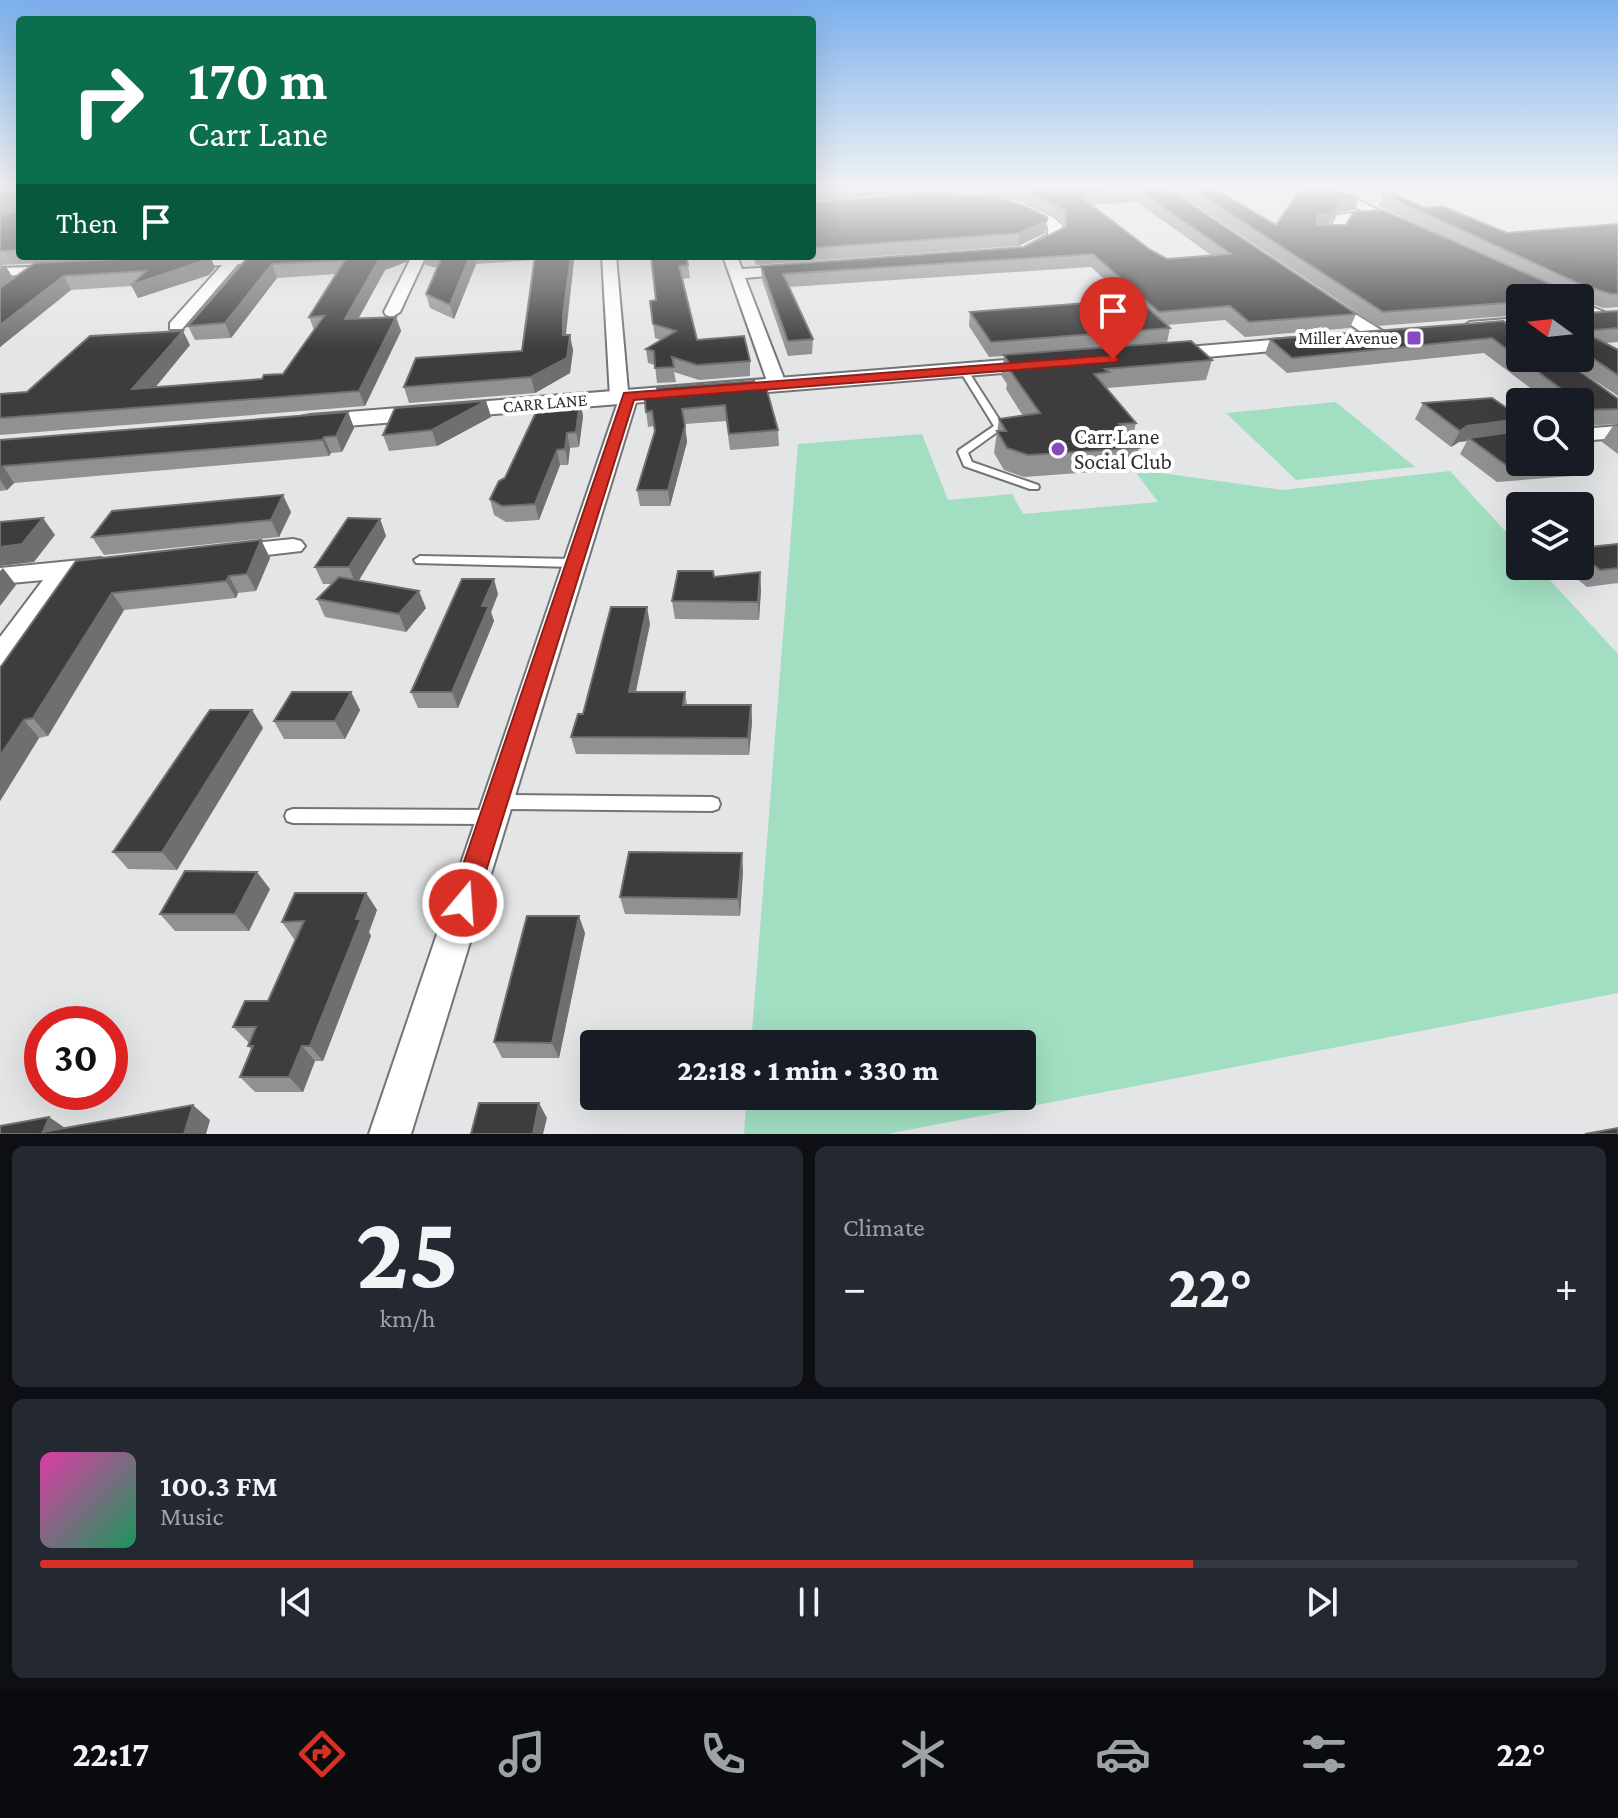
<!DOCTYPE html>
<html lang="en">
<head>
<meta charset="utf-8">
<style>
	:root { --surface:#171b24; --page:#242831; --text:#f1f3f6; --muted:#9ea1a6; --line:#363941; --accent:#d93025 }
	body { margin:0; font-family:"Crimson Pro",serif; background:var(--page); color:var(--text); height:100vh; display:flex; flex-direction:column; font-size:30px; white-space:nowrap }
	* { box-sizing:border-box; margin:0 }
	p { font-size:26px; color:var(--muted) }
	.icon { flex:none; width:44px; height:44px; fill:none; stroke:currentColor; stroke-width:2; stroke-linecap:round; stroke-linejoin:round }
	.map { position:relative; height:1134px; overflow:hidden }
	.side { display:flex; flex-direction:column; gap:12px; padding:12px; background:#0d0f14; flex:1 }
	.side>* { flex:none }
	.hud { position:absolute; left:16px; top:16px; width:800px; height:244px; border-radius:8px; box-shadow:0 8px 32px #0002; background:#0b6e4f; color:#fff; overflow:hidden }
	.needle { width:52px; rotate:285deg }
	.fabs { position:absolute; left:1506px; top:284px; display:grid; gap:16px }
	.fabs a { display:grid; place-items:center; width:88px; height:88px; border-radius:8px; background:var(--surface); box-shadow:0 8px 32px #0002; font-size:40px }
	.speed { position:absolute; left:24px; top:1006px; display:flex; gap:16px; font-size:40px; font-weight:700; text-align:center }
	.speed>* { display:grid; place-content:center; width:104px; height:104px; border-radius:50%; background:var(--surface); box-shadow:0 8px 32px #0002; line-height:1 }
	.speed .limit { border:12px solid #d22; background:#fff; color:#111 }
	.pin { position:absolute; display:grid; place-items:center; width:68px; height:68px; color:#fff; margin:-82px -34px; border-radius:50% 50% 50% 0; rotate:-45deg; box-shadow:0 0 8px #0007 }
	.pin .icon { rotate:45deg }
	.me { position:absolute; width:88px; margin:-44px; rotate:18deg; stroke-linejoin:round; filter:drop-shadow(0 0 6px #0008) }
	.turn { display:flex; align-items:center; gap:28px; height:168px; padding:0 40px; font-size:36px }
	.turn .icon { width:104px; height:104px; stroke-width:2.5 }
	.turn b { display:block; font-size:56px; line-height:68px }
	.then { display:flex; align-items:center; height:76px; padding:0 40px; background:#0003; gap:16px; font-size:30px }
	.big { font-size:60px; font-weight:800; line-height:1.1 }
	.side .tile { flex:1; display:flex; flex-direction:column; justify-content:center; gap:12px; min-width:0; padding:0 28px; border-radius:12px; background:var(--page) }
	.side .dial { align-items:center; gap:0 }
	.dial b { font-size:104px; line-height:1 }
	.song { display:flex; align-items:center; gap:24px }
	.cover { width:96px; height:96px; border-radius:12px; background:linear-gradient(135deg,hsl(320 70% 55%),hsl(150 70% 35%)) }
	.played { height:8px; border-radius:4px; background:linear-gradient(90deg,var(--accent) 75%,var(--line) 75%) }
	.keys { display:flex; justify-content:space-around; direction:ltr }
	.heat { display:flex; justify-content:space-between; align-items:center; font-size:44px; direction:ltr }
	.side .tiles { flex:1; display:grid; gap:12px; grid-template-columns:1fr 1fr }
	.tile:last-child { grid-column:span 2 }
	.trip { position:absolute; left:580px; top:1030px; width:456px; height:80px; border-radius:8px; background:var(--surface); box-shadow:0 8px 32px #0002; font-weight:800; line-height:80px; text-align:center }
	.menu { display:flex; height:128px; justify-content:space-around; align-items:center; background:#090b0e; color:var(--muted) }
	.menu .icon { width:56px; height:56px }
	.menu .active { color:var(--accent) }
	.menu b { font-size:36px; color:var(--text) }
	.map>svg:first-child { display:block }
	.green { fill:#a2dfc2 }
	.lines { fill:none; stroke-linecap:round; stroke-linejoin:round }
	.service-casing { stroke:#737475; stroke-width:4 }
	.minor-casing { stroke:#737475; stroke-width:4 }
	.tertiary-casing { stroke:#737475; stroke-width:4 }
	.service { fill:#fff; fill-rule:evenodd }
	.minor { fill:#fff; fill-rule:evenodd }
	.tertiary { fill:#fff; fill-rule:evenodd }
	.wall { fill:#919092; fill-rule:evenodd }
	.shaded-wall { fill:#706f6f }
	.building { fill:#3e3c3c; stroke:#706f6f; stroke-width:2; fill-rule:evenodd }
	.route { fill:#d93025; stroke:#8d1f18; stroke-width:2 }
	.poi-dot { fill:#8649bf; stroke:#fff; stroke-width:3 }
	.labels { text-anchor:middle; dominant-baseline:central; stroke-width:8; stroke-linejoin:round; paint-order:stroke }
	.far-poi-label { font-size:18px; fill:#313132; stroke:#fff; text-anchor:end }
	.far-street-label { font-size:18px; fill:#313132; stroke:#fff }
	.poi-label { font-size:22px; fill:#313132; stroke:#fff; text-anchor:start }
</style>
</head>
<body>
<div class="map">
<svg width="1618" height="1134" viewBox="0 0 1618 1134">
	<rect width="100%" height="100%" fill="#e4e5e7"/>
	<!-- green -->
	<g class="green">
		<path d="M1336,402L1415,467L1296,480L1226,413Z"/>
		<path d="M922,434L948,500L1012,494L1023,514L1158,502L1133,469L1282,490L1450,471L1520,547V566H1537L1618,654V993L887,1134H744L747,1096H1022V1044H751L798,444Z"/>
	</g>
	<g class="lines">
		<!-- service casing -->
		<g class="service-casing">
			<g id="service">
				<path d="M964,368L968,371L1004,427L968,453L972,462L1038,485L1039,487L1038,489H1030L964,466L958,452L959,450L994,426L960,371Z"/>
				<path d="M420,556L573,559L579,563L573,567L416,563L414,560Z"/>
				<path d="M499,795L712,797L718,799L720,804L718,809L712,811L499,809L493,807L491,802L493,797Z"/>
				<path d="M293,809L491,810L497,812L499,817L497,822L491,824L293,823L287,821L285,816L287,811Z"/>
			</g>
		</g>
		<!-- minor casing -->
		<g class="minor-casing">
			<g id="minor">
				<path d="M1319,189H1335L1407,224L1400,228L1378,219L1347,221L1341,234L1315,235V229L1331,227L1337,215L1365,212Z"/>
				<path d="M1006,198L1043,209L1062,225L1060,240L1036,253H1026V247L1048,235V226L1035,215L1002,205L1000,202Z"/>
				<path d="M231,256H314L307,260L238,264L182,329H170V323L222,265L181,267L174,263L176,260Z"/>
				<path d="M412,256H426L400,312L392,317L386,315L384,312Z"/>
				<path d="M602,256H616L628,391L638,396L411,1134H369L618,402L610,397Z"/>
				<path d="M723,256H737L742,269L791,266L798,270L791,274L745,278L786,384L783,388L777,389L768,384Z"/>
				<path d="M57,266L64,270L62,273L0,276V268Z"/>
				<path d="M1329,298L1386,333L1388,337L1386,341H1374L1324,306V300Z"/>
				<path d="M1580,302L1609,314L1611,317L1603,322L1580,313Z"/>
				<path d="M1618,426V438L1580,441V429Z"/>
				<path d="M293,539L301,541L305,546L301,551L233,559L225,557L221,552L225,547L233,545Z"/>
				<path d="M101,558L109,561L113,566L109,571L71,577L9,663L0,666V637L43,580L0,584V568Z"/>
			</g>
		</g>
		<!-- tertiary casing -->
		<g class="tertiary-casing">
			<g id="tertiary">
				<path d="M1520,318V330L1470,334L1460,328L1470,322Z"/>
				<path d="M1307,337L1318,343L1314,347L1163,361L1152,355L1163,349Z"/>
				<path d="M1044,357L1055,364L1052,369L310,429L301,427L298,422L301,417L310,415Z"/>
			</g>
		</g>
		<!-- service -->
		<use href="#service" class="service"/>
		<!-- minor -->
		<use href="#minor" class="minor"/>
		<!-- tertiary -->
		<use href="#tertiary" class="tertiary"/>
	</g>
	<!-- wall -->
	<g class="wall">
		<path d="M0,189H20V256H169L3,265L0,269Z"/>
		<path d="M812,189H1168L1356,314L1350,328L1245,337L1225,320L1167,325L1170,328L1167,343L1212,360L1206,380L1107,388L1136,423L1132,439L1139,448L1133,469L1024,477L1004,470L994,453L999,419L1023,416L1006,389L1007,384L1001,375L1004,356L989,357L969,326L970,312L1127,300L1091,267L789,287L813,339L812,354L788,356L762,280L761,266L1024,247L1063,228V222L1018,201L972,192H940L1045,233L1018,246L756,265L753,256H812V203L927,193H905L812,201ZM1137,202L1211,255L1167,259L1149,249L1091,205Z"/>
		<path d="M1171,189H1214L1276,225L1359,198L1354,210L1337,212L1329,224L1458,243L1379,206L1383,194L1425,208L1507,233L1618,224V307L1603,308L1586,302V313L1618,311V342L1604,343L1618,350V396L1561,358H1580V298H1520V315L1377,326Z"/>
		<path d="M189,256H210L215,268L209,275L138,298L132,286L71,290L0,347L5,265L13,278Z"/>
		<path d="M249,256H410L406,262L385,270L358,319L396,317L401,331L365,406L0,435V394L27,392L190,345L155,387L262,379L283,374L314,330L309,317L336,274L277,278L231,338L195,340L188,326Z"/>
		<path d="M423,256H574V260L566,335L573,350L570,373L535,393L409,403L404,387L522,351L534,260L476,264L454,319L430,308L426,294L437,268L425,265Z"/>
		<path d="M651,256L688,265L690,278L682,279L697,340L750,361V376L699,380L674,372L676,382L657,383L655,365L648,363L646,349L661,340L655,338L650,301L656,300Z"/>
		<path d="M1520,330L1618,399V424L1580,426V402H1549L1484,353L1287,373L1265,354L1270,339Z"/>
		<path d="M756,388L778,430L779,446L730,450L726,421L685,424L687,442L670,506H640L637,490L655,431L654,426L648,427L644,392Z"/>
		<path d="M486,401L491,417L437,446L389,451L383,435Z"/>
		<path d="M580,402L583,416L579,447L570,448L568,465H560L539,520L506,522L494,515L490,499L505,478Z"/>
		<path d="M1423,403L1520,417V424L1515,432L1520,462H1580V458L1583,460L1572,476L1497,482L1460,454L1467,441L1459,442L1451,447L1415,419Z"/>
		<path d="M348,412L354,428L342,452L331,453L329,456L14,483L7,490L0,491V440Z"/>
		<path d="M1613,426H1618V454L1602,442Z"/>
		<path d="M291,512L279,537L104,555L92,537Z"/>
		<path d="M380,519L386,536L359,580L426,608L406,632L325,617L317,599L332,584H323L315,567Z"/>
		<path d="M261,540L270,558L256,591L238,593L236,598L124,610L48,736L39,738L0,801V668L76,561Z"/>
		<path d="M1618,544V583L1587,587L1561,566H1580V548Z"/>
		<path d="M714,577L761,589L759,620L675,619L672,601Z"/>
		<path d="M498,594L491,612L494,621L458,708H418L411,692Z"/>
		<path d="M650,624L636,692H685L687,705H751L752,722L749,755L576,754L571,737L583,714Z"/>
		<path d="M351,692L360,710L345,739H284L274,721Z"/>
		<path d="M252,710L263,728L177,870L128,869L113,852Z"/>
		<path d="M743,871L740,916L625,914L620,897Z"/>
		<path d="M270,889L249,931H175L160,914Z"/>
		<path d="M366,893L377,910L369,932L371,936L323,1061H315L303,1092H255L240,1077L252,1050L248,1046L249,1043L233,1027L268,1001L296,939H294L282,922Z"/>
		<path d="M585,933L559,1058H502L494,1042Z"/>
	</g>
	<!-- shaded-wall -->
	<g class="shaded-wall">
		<path d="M812,189H905V193L812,201Z"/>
		<path d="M15,198L20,211L0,217V202Z"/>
		<path d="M1359,198L1354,210L1337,212L1329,224L1313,227L1317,215L1341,200Z"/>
		<path d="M1047,221L1045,233L1018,246L1020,233Z"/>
		<path d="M210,256L215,268L209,275L138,298L131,285Z"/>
		<path d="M380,256H410L406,262L385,270L350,334L345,319Z"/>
		<path d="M470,256H474L476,264L454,319L450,305Z"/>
		<path d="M571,256H574V260L566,330L565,350L563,335V315Z"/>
		<path d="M272,264L277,278L231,338L225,323Z"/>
		<path d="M5,265L13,278L0,290V269Z"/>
		<path d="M64,276L71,290L0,347V325Z"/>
		<path d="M396,317L401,331L365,406L359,391Z"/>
		<path d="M183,331L190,345L141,405L132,389Z"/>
		<path d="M570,335L573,350L570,373L535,393L531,377Z"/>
		<path d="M486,401L491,417L437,446L432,430Z"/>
		<path d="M580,402L583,416L579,447L576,432Z"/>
		<path d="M348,412L354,428L342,452L336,436Z"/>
		<path d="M1520,419V424L1513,435L1469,438L1467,441L1459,442L1451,447L1460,431L1467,426Z"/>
		<path d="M685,426L687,442L670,506L668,490Z"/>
		<path d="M567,433L570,448L568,465L565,449Z"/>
		<path d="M324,437L331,453L329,456L322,440Z"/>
		<path d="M557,450L560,465L539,520L535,504Z"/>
		<path d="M3,466L14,483L7,490L0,480V469Z"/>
		<path d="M283,495L291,512L279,537L271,520Z"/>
		<path d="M43,518L55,535L34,562L0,566V547Z"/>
		<path d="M380,519L386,536L356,585L349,567Z"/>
		<path d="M261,540L270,558L256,591L247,574Z"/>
		<path d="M3,568L16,585L0,606V571Z"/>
		<path d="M760,572L761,589L759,620L758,602Z"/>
		<path d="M229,576L238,593L236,598L226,581Z"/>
		<path d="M494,579L498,594L491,612L494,621L458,708L452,692L482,606Z"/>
		<path d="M419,591L426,608L406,632L399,614Z"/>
		<path d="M112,593L124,610L48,736L33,718Z"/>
		<path d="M647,607L650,624L632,708L629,692Z"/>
		<path d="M351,692L360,710L345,739L335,721Z"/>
		<path d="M751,705L752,722L749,755L748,738Z"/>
		<path d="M252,710L263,728L177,870L162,852Z"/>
		<path d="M24,720L39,738L0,801V756Z"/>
		<path d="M742,853L743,871L740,916L738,899Z"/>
		<path d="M257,872L270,889L249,931L235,914Z"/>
		<path d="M366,893L377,910L369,932L371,936L323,1061L310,1046Z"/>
		<path d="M579,916L585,933L559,1058L552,1043Z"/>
		<path d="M302,1046L315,1061L303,1092L289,1077Z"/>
		<path d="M539,1103L547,1118L543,1134H533Z"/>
		<path d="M193,1105L210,1120L206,1134H184Z"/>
		<path d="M49,1117L71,1132H43Z"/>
	</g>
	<!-- building -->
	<g class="building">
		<path d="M0,189H20V250L0,251V216L16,211L15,198L0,202Z"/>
		<path d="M1020,189H1168L1356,314L1249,322L1230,306L1159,312L1093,254L783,274L813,339L788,341L761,266L1024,247L1066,227L1065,210ZM1140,191L1231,254L1167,259L1149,249L1077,194Z"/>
		<path d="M1192,189H1214L1276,225L1301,189H1335L1359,198L1341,200L1334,212L1317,215V225H1346L1354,212L1383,210L1557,287H1577L1580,284L1383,194L1391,193L1425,208L1442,206L1507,233L1618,224V294H1611L1586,286V313L1618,311V328L1582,331L1618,350V375L1580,350V298H1520V302L1383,312Z"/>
		<path d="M934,192L994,197L1022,205L1047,217V221L1020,233L812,248V203Z"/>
		<path d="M189,256H208L203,261L131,285L146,271L64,276L0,325V288L35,263Z"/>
		<path d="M249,256H381L345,319L396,317L359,391L0,418V394L27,392L90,336L183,331L132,389L262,379L264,375L283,374L324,316L309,317L345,260L272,264L225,323L188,326Z"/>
		<path d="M438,256H470L450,305L426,294L442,257Z"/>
		<path d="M535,256H571L563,315V335H570L567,358L531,377L404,387L416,358L522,351Z"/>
		<path d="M651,256H686L688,265L679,266L697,340L744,336L750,361L697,365L672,357L674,367L655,368L654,351L646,349L676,331L653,324L650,301L656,300Z"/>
		<path d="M1138,299L1170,328L991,342L970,312Z"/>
		<path d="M1503,321L1520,330V358H1561L1618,399V409L1590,410L1492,338L1292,358L1270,339Z"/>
		<path d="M1191,341L1212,360L1105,369L1109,372L1094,374L1136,423L1119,424L1139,448L1028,455L1007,448L997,431H1006L999,419L1040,413L1009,369H1013L1004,355Z"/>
		<path d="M754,381L756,388L766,387L778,430L729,434L725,405L682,409L685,426L668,490H637L655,431L652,411L646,412L644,392L658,391L657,388Z"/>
		<path d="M1492,398L1520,417V419L1467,426L1460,431L1423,403Z"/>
		<path d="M486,401L432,430L383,435L395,408Z"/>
		<path d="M580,402L576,432L567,433L565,449L557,450L535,504L502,506L490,499L499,481L505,478L540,404Z"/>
		<path d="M348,412L336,436L324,437L322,440L3,466L0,469V440Z"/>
		<path d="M1520,431V462H1553L1507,466L1469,438Z"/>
		<path d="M283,495L271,520L92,537L112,511Z"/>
		<path d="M43,518L22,544L0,547V522Z"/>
		<path d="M348,518L380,519L349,567H315Z"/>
		<path d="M261,540L247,574L229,576L226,581L112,593L33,718L24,720L0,756V668L76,561Z"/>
		<path d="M1618,544V568L1600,570L1580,554V548Z"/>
		<path d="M678,571H713L714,577L760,572L758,602L672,601Z"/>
		<path d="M339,577L419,591L399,614L317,599Z"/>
		<path d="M462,579H494L482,606H489L452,692H411Z"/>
		<path d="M611,607H647L629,692H685L683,705H751L748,738L571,737L578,714H583Z"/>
		<path d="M292,692H351L335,721H274Z"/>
		<path d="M210,710H252L162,852H113Z"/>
		<path d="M629,852L742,853L738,899L620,897Z"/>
		<path d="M185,871L257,872L235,914H160Z"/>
		<path d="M295,893H366L356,919H361L310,1046H302L289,1077H240L253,1046H248L256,1027H233L245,1001H268L304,921L282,922Z"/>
		<path d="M527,916H579L552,1043L494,1042Z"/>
		<path d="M479,1103H539L533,1134H471Z"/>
		<path d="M193,1105L184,1134H0V1126L49,1117L43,1132Z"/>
		<path d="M1618,1128V1134H1585Z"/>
	</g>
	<!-- sky -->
	<linearGradient id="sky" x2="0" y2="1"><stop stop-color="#7bb0ed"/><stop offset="0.54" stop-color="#f3f3f4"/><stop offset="1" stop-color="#f3f3f4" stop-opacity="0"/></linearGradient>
	<rect width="1618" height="348" fill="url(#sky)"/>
	<!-- route -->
	<path class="route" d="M1113,355L1119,359L1117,362L634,400L476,903L473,912L463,916L454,912L450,903L624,393Z"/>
	<!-- markers -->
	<g class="poi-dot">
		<rect x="1406" y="330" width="16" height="16" rx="4"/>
		<circle cx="1058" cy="449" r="8"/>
	</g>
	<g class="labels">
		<!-- far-poi labels -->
		<g class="far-poi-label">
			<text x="1398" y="338">Miller Avenue</text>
		</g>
		<!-- far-street labels -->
		<g class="far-street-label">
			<text transform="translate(545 403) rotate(-5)">CARR LANE</text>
		</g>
		<!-- poi labels -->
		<g class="poi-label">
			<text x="1074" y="436">Carr Lane<tspan x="1074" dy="25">Social Club</tspan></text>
		</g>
	</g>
</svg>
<div class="fabs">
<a><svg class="needle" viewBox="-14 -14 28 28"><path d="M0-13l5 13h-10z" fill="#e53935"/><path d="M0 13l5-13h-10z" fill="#9ea1a6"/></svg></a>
<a><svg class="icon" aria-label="search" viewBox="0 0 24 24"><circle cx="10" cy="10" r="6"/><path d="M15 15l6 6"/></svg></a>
<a><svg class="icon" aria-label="layers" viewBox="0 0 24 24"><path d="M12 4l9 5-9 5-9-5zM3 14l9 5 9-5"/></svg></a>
</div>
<div class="speed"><div class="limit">30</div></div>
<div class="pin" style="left:1113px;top:359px;background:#d93025"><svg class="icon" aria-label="arrive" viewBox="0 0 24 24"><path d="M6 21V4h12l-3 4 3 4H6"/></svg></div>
<svg class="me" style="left:463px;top:903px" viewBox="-20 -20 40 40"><circle r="17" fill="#d93025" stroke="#fff" stroke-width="3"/><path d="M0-11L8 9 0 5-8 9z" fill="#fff"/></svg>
<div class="trip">22:18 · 1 min · 330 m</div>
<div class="hud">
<div class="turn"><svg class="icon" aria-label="right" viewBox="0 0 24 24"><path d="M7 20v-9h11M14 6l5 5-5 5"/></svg><div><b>170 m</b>Carr Lane</div></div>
<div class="then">Then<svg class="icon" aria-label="arrive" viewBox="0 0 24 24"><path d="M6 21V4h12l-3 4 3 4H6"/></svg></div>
</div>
</div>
<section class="side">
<div class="tiles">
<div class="tile dial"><b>25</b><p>km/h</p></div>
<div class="tile"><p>Climate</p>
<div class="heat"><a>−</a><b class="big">22°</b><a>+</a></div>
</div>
<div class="tile">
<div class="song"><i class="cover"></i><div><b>100.3 FM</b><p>Music</p></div></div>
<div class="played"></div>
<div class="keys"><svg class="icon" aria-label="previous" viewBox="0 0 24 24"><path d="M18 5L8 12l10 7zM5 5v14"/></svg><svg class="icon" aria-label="pause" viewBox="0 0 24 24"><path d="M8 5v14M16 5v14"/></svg><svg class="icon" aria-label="next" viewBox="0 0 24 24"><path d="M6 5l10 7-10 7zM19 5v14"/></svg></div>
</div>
</div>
</section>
<nav class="menu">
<b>22:17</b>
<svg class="icon active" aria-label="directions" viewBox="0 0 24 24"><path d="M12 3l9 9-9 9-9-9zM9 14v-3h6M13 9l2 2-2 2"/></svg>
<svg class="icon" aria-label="music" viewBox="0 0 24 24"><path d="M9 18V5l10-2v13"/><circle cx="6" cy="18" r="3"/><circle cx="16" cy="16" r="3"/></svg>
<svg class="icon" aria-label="phone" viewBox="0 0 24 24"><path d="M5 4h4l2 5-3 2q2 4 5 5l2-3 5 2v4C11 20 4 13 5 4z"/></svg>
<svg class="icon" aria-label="climate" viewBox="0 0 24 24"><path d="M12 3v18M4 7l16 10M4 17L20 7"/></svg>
<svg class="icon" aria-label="car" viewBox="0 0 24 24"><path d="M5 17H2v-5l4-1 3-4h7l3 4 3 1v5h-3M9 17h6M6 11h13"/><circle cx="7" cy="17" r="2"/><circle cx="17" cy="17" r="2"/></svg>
<svg class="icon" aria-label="filters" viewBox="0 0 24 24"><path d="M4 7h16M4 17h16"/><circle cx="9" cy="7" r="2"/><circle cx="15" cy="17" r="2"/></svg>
<b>22°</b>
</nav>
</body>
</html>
